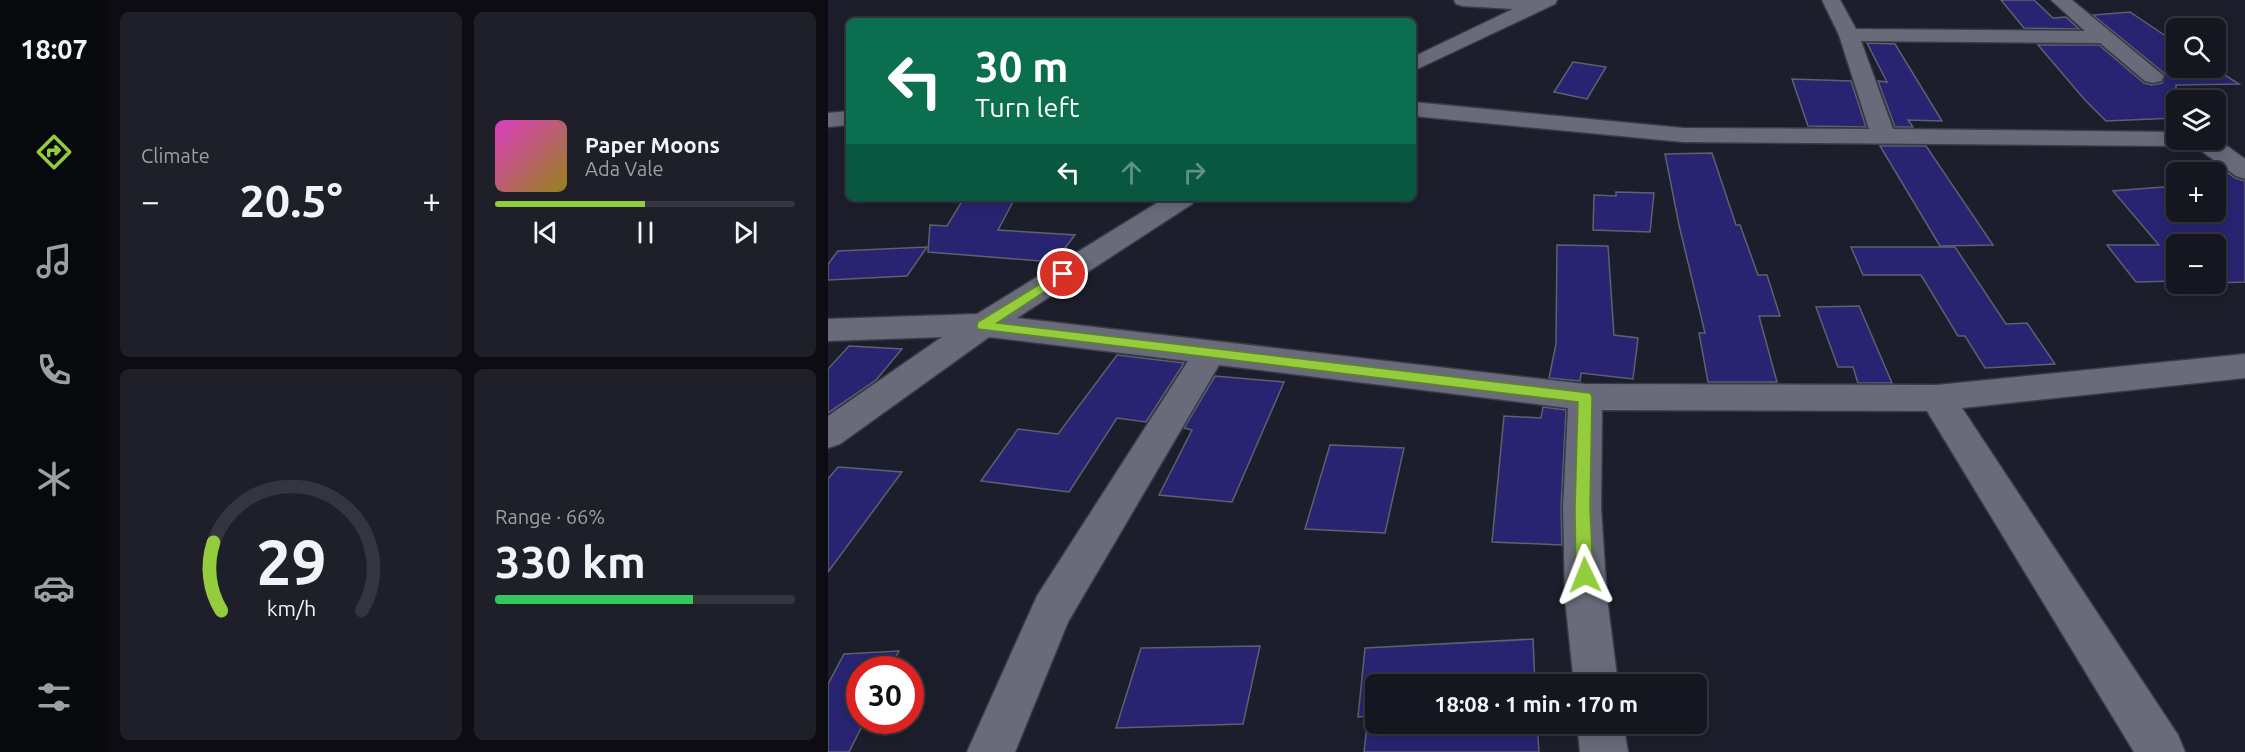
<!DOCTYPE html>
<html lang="en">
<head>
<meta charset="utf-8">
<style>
	:root { --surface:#151620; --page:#1e1f29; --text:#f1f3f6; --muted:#9d9fa5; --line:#34353e; --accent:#93cc3d }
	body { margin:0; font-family:Ubuntu,sans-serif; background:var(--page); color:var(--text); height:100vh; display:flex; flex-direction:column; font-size:22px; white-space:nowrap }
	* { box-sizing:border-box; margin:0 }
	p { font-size:20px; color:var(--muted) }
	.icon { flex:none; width:33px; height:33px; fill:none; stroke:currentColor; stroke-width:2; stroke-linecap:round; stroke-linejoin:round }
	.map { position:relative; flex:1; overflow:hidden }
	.side { display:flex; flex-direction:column; gap:12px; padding:12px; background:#0c0c12; width:720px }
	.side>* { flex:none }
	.guide { position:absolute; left:18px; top:18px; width:570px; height:183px; border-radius:9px; box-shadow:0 3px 15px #0003,0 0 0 2px var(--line); background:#0b6e4f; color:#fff; overflow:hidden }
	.buttons { position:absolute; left:1338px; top:18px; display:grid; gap:12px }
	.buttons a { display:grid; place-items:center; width:60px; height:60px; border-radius:9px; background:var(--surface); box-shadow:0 3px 15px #0003,0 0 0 2px var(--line); font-size:30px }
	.speed { position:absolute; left:18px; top:656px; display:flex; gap:12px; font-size:30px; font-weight:700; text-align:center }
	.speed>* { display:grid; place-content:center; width:78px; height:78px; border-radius:50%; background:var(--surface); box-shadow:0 3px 15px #0003,0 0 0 2px var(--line); line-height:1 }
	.speed .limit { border:9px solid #d22; background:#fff; color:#111 }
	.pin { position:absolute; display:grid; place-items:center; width:51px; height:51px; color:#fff; margin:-26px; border:3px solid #fff; border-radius:50%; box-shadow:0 2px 6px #0007 }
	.me { position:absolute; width:66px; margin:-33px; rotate:358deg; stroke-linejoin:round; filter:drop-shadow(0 0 4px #0008) }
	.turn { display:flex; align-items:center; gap:21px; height:126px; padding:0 30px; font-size:27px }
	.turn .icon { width:78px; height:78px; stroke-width:2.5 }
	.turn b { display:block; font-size:42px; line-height:51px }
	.lanes { display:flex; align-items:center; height:57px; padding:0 30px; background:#0003; justify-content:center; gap:30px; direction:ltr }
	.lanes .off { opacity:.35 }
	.big { font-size:45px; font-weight:600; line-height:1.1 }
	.side .card { flex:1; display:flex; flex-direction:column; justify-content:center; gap:9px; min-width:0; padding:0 21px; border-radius:9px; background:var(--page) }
	.side .dial { align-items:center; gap:0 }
	.dial svg { height:156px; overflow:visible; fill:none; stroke:var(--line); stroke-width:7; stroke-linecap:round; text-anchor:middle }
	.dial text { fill:var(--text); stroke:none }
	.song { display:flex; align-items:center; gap:18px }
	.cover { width:72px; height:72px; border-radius:9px; background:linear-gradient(135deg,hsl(310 70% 55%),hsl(50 70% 35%)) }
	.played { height:6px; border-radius:3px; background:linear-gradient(90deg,var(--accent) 50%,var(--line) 50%) }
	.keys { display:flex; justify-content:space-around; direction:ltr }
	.heat { display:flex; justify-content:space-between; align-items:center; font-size:33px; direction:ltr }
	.charge { height:9px; border-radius:4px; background:linear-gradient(90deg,#34c759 66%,var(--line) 0) }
	.side .tiles { flex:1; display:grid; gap:12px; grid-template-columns:repeat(2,1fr) }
	.trip { position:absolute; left:537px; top:674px; width:342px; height:60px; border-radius:9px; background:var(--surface); box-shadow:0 3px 15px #0003,0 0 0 2px var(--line); font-weight:600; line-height:60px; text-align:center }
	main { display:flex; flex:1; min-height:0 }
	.dock { display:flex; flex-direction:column; width:108px; justify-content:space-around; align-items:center; background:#08090d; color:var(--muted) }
	.dock .icon { width:42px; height:42px }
	.dock .active { color:var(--accent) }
	.dock b { font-size:27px; color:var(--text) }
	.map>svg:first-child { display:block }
	.building { fill:#282471; stroke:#5e6070; stroke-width:1.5 }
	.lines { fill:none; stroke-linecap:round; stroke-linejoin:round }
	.minor-casing { stroke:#3a3b47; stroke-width:3 }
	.minor { fill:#696b7b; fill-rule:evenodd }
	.route { fill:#93cc3d; stroke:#608528; stroke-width:1.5 }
</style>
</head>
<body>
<main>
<nav class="dock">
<b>18:07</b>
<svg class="icon active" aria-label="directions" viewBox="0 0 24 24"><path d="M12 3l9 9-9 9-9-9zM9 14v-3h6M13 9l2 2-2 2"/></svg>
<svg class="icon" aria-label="music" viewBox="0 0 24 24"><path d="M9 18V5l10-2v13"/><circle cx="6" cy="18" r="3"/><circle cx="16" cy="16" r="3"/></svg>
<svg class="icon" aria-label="phone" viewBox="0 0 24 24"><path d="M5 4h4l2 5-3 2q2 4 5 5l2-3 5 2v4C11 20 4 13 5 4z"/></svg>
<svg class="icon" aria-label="climate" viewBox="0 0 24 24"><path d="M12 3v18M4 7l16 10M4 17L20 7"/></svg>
<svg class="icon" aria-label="car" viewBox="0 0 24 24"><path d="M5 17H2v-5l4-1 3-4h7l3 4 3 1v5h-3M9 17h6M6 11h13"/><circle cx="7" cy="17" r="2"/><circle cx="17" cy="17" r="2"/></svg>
<svg class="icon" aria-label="filters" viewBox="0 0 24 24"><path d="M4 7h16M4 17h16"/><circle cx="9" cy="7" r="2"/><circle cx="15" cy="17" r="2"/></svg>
</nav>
<section class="side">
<div class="tiles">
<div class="card"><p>Climate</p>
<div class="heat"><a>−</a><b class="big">20.5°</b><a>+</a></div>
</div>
<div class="card">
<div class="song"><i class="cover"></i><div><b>Paper Moons</b><p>Ada Vale</p></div></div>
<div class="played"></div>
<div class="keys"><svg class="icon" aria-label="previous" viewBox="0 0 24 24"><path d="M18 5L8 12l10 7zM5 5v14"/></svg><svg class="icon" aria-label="pause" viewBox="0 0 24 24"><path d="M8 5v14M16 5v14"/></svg><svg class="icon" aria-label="next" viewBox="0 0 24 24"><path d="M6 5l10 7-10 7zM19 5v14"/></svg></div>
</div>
<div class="card dial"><svg viewBox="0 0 100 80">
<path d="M14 69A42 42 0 1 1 86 69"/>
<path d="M14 69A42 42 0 0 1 10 34" stroke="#93cc3d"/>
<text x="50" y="56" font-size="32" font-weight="700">29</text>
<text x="50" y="72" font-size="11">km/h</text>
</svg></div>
<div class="card"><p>Range · 66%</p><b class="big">330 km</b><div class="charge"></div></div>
</div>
</section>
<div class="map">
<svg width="1417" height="752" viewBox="0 0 1417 752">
	<rect width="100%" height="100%" fill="#1c1e2b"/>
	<!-- building -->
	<g class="building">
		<path d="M1173,0H1206L1225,18L1238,17L1251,29L1196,28Z"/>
		<path d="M1302,12L1348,43V68H1386L1411,84L1348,85V118L1278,121L1257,100L1210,45H1271L1316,83L1324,85L1334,83L1337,74L1265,15Z"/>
		<path d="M1039,43L1067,44L1114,121L1080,120L1085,127H1067L1050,81L1059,82Z"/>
		<path d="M745,62L778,67L759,99L726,92Z"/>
		<path d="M964,79L1023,81L1038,127L980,126Z"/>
		<path d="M1052,146H1098L1165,245L1112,246Z"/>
		<path d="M884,153L908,225H912L930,275H939L952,316H931L949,382H880L871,333H877L851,225L837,154Z"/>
		<path d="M1388,164L1407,178L1417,181V282L1388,283V244H1348V281L1308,282L1279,245H1331L1285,191L1348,186V212H1388Z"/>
		<path d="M788,192L826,193L822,232L765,230L766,195L788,196Z"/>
		<path d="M136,198H187L170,230L247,235L226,262L100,252L102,225L119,226Z"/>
		<path d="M729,245L780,246L786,335L810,338L805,379L753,373L752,381L721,378L728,344Z"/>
		<path d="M99,247L79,276L0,280V264L10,251Z"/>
		<path d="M1023,247H1127L1178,324L1199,323L1227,364L1157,368L1137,336H1130L1093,275H1035Z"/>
		<path d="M1031,306L1064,383H1030L1025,367H1010L988,307Z"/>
		<path d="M21,346L74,349L48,380L0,413V369Z"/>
		<path d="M289,355L356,363L318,422L289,418L241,492L153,481L190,429L230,434Z"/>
		<path d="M387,376L456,382L404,502L331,495L364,430L356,428Z"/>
		<path d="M715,407L738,410L733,508L734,545L664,542L676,416L713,418Z"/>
		<path d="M502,445L576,448L557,533L477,529Z"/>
		<path d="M10,467L74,472L0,572V479Z"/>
		<path d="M705,639L707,684H548V723H709L711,752H536L540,716L530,717L537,648Z"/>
		<path d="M432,646L415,724L288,728L313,648Z"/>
		<path d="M71,651L62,669H32V720H37L21,752H0V684L16,654Z"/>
	</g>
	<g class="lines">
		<!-- minor casing -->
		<g class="minor-casing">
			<g id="minor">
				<path d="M626,0H729L727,4L585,71V57L685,9L635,6L628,4Z"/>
				<path d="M994,0H1012L1028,29L1257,31L1223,0H1244L1336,76L1333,81L1325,83L1317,81L1272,43L1033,41L1065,129L1348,132V140H1360L1357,144L1348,146L855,142L585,116V102L855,128L1041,129L1011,35Z"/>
				<path d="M21,111V125L0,127V113Z"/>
				<path d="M1388,138L1417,159V179L1408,176L1365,145L1362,140Z"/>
				<path d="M337,198H368L364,204L189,318L757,384L1109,385L1417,354V378L1134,408L1350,735L1357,752H1306L1099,411L774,410L773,508L779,598L790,684H746L737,598L735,508L740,408L391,365L240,622L187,752H139L209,596L360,361L161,337L12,444L0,448V416L114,337L0,341V319L149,314Z"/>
				<path d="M749,723H795L800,752H752Z"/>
			</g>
		</g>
		<!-- minor -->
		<use href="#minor" class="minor"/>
	</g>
	<!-- route -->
	<path class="route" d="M235,270L239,272V277L169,323L762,393L764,397L762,508L765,575L763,581L757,583L751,581L748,575L747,508L750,402L150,329L149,326L150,322Z"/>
</svg>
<div class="buttons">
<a><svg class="icon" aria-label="search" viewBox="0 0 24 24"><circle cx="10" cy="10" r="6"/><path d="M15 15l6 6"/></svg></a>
<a><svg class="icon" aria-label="layers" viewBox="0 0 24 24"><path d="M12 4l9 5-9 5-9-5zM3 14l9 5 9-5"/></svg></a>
<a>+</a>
<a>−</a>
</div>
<div class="speed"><div class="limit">30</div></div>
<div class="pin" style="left:235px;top:274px;background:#d93025"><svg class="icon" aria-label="arrive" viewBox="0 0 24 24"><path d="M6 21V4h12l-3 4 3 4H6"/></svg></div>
<svg class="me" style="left:757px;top:575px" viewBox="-20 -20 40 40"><path d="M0-17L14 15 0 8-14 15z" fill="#93cc3d" stroke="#fff" stroke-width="4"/></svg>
<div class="trip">18:08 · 1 min · 170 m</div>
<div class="guide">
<div class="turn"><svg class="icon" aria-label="left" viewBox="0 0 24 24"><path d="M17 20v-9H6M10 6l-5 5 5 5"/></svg><div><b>30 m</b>Turn left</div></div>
<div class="lanes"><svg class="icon" aria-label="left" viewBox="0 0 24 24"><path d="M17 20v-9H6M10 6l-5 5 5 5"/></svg><svg class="icon off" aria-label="ahead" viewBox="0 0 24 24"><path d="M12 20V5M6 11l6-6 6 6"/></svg><svg class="icon off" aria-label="right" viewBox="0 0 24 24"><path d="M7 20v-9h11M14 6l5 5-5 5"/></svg></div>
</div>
</div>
</main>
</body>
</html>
